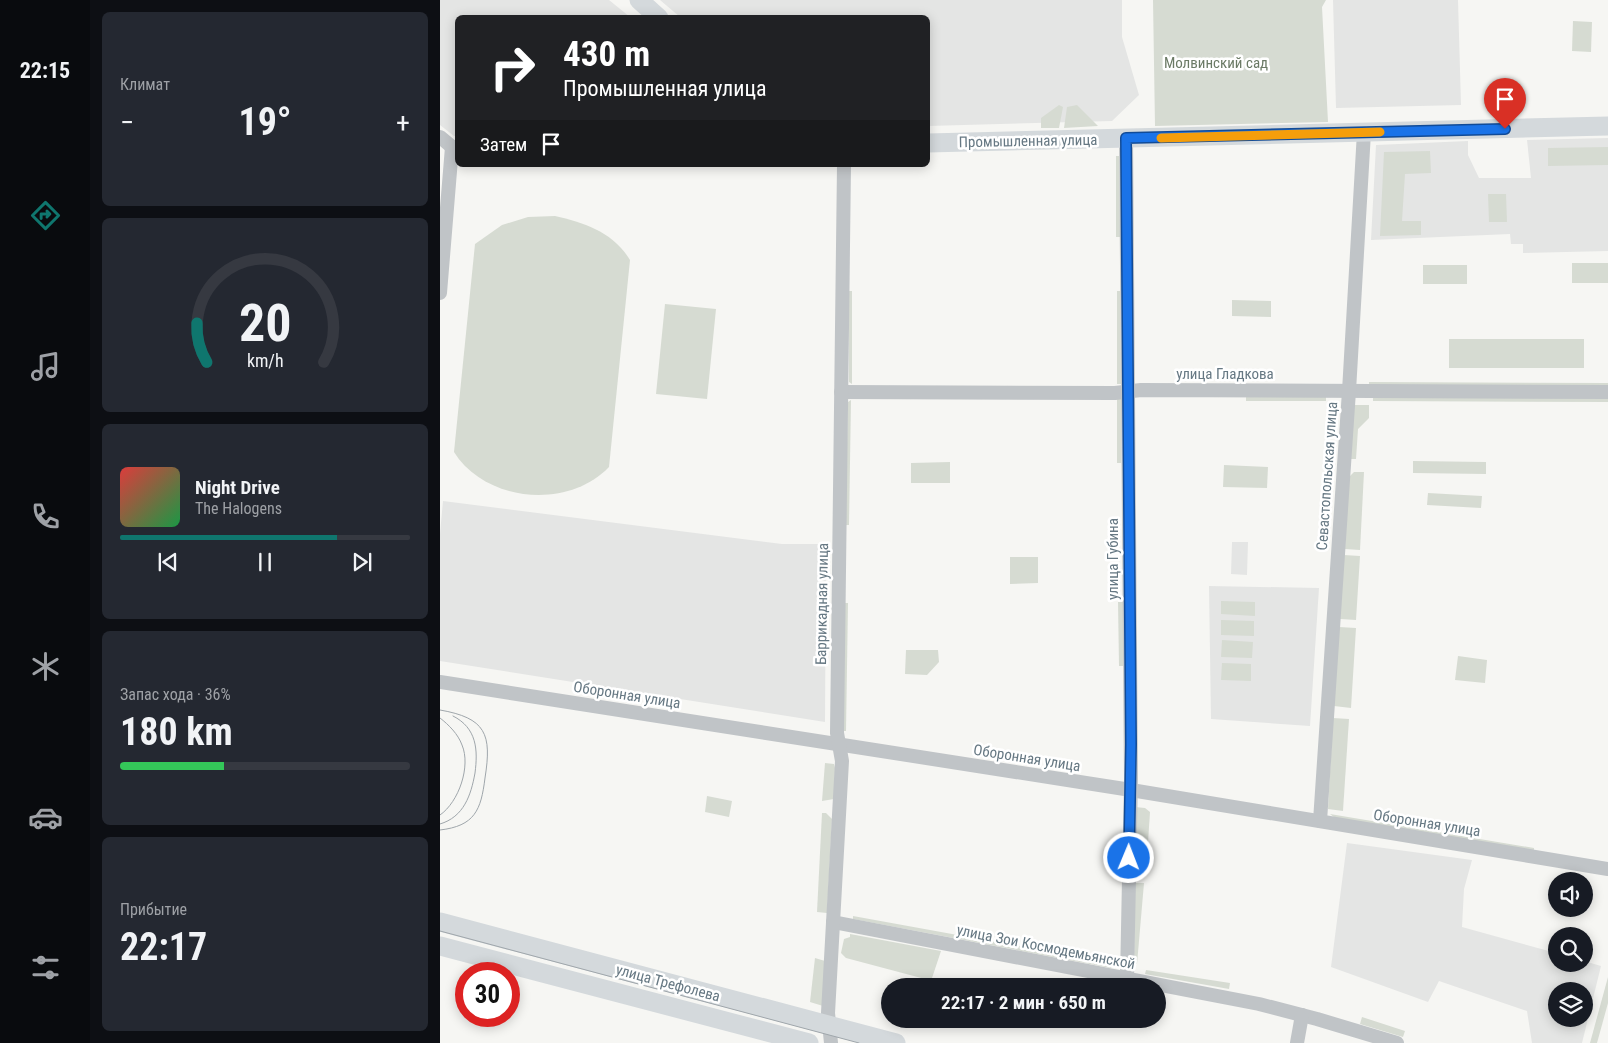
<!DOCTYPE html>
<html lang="ru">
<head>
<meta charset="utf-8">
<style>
	:root { --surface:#171b24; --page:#242831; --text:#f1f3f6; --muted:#9ea1a6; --line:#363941; --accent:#0f766e }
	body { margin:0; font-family:"Roboto Condensed",sans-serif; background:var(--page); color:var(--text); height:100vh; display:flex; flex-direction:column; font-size:19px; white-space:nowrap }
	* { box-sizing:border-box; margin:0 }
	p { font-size:16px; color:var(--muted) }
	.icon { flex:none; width:28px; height:28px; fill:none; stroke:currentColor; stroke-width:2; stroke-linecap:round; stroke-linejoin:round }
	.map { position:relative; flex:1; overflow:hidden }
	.panel { display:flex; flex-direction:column; gap:12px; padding:12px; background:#0d0f14; width:350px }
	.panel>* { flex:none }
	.hud { position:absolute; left:15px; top:15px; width:475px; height:152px; border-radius:8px; box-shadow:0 2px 12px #0003; background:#202124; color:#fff; overflow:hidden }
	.controls { position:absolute; left:1108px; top:872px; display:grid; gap:10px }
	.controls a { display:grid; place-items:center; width:45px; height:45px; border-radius:50%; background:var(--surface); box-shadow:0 2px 12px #0003; font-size:25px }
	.speed { position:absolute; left:15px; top:962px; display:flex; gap:10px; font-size:25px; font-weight:700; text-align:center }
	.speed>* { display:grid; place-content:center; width:65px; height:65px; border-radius:50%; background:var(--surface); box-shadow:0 2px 12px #0003; line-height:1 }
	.speed .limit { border:8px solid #d22; background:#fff; color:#111 }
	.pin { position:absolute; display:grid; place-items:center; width:42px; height:42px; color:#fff; margin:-51px -21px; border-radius:50% 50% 50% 0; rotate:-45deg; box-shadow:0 0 5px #0007 }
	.pin .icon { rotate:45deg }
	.me { position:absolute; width:55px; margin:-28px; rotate:1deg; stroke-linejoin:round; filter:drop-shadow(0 0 4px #0008) }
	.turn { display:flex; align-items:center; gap:18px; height:105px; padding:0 25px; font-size:22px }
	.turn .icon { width:65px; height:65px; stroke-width:2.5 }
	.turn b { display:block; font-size:35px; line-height:42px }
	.then { display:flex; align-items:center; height:48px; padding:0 25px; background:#0003; gap:10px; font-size:19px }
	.big { font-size:38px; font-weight:700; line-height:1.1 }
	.panel .tile { flex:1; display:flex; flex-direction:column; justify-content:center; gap:8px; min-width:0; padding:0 18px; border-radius:8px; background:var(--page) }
	.panel .dial { align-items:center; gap:0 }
	.dial svg { height:130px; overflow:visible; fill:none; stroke:var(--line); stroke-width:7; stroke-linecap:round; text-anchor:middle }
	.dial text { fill:var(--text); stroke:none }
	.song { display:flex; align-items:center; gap:15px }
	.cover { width:60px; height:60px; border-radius:8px; background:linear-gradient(135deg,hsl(0 70% 55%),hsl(140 70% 35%)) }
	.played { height:5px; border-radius:2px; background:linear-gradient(90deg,var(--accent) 75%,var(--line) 75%) }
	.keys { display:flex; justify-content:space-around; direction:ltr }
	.heat { display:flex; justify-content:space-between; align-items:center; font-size:28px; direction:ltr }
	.charge { height:8px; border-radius:4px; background:linear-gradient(90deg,#34c759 36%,var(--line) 0) }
	.trip { position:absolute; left:441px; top:978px; width:285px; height:50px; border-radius:25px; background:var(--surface); box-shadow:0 2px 12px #0003; font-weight:700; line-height:50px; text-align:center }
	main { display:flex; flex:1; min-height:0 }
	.tab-bar { display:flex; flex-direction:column; width:90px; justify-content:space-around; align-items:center; background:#090b0e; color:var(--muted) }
	.tab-bar .icon { width:35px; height:35px }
	.tab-bar .active { color:var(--accent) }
	.tab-bar b { font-size:22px; color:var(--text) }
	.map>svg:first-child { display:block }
	.built { fill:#e4e5e4; fill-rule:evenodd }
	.green { fill:#d6dbd2 }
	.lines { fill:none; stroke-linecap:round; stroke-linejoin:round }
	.street { stroke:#c0c4c7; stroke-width:14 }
	.secondary { stroke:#d4d9dc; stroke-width:19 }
	.tram { stroke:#9fa6ab; stroke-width:1 }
	.route-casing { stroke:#114b97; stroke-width:12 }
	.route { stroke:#1a73e8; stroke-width:9 }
	.slow { stroke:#f59e0b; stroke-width:9 }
	.labels { text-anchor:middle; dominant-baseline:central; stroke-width:5; stroke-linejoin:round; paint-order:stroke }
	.park-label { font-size:15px; fill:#6b7a65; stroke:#fff }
	.street-label { font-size:15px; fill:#667883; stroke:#fff }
</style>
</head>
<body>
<main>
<nav class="tab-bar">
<b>22:15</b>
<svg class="icon active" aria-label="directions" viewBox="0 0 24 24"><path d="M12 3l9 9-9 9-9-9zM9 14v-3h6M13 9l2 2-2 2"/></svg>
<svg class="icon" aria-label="music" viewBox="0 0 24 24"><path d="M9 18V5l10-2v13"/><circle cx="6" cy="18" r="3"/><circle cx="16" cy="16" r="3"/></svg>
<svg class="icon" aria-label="phone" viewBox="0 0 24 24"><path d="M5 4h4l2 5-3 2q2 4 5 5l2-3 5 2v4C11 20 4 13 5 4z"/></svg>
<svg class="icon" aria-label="climate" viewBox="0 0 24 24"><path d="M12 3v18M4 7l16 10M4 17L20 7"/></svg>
<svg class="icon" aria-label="car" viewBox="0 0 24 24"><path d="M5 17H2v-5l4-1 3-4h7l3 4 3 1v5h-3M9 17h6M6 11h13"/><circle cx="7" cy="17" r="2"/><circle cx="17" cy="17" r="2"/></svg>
<svg class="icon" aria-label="filters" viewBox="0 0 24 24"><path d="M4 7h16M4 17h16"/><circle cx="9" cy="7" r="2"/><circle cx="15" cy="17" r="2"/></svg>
</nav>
<section class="panel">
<div class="tile"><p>Климат</p>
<div class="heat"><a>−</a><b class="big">19°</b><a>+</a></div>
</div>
<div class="tile dial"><svg viewBox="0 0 100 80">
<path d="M14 69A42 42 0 1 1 86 69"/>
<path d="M14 69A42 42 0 0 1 8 45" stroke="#0f766e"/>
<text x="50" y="56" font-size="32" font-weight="700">20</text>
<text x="50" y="72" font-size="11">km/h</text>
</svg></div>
<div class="tile">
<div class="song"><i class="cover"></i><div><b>Night Drive</b><p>The Halogens</p></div></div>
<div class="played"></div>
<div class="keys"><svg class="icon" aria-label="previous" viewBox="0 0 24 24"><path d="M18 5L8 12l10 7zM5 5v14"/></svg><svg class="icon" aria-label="pause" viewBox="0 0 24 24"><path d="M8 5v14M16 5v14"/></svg><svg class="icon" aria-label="next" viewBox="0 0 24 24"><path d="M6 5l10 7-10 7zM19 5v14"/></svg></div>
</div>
<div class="tile"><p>Запас хода · 36%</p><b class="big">180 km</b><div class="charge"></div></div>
<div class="tile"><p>Прибытие</p><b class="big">22:17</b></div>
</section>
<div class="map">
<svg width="1168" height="1043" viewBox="0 0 1168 1043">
	<rect width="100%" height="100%" fill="#f6f6f3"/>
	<!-- built -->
	<g class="built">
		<path d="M0,0H169L190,17L18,18V136H14L0,125Z"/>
		<path d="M220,0H682V37L699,95L672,121L488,126V18L240,17Z"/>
		<path d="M893,0H1018L1021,105L896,108Z"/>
		<path d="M1168,138V251L1083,253V244H1071L1070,234L931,240L936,145L1028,141V155L1039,178H1091L1087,140Z"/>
		<path d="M3,501L342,544H386L385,722L0,661V534Z"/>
		<path d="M792,542H808L807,575L791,574Z"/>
		<path d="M769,586L879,588L870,726L771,719Z"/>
		<path d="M907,843L1032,860L1024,889L1022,927L1116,953V964H1144V961L1161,966L1142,1043H1092L1087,1011L999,981L988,1002L891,967ZM1116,991H1144V1019H1116Z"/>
	</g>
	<!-- green -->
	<g class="green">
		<path d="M713,0H886L882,7L888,122L715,126Z"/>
		<path d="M1133,21L1152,22L1151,52L1132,51Z"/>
		<path d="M619,105L623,107L619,128H601V118Z"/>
		<path d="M637,105L658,126L624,128L627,107Z"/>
		<path d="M1168,147V165L1108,166V148Z"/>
		<path d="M990,151L991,173L965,174L962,221H981V235L940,236L944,152Z"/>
		<path d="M676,156H679L680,237H676Z"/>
		<path d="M1048,194H1066L1067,222H1049Z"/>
		<path d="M115,216C145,223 173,232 190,260L169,467C128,510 45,502 14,452L35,244L62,225L88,217Z"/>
		<rect x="1132" y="263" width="36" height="20"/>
		<rect x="983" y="265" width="44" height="19"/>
		<path d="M409,291H412V384L409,382Z"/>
		<path d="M677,291H680L681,384H677Z"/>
		<path d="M792,300L831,301V317L792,316Z"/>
		<path d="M225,304L276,309L267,399L216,394Z"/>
		<rect x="1009" y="339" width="135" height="29"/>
		<path d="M929,382L1168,383V386L929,385Z"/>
		<rect x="677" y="397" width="4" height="66"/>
		<rect x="806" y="397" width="80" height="4"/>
		<path d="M933,398H1168V402L933,401Z"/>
		<path d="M411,400L409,525H405L408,402Z"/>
		<path d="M914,405H929V418L918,429L916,459H910Z"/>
		<path d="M973,461L1046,462V474L973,473Z"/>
		<path d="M510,462V483H471V463Z"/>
		<path d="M784,465L828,467L827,488L783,487Z"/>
		<path d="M914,472H924L920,550L905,549L908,478Z"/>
		<path d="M988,493L1042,496L1041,508L987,505Z"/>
		<path d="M904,555L920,556L916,620L900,619Z"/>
		<path d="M570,557H598V583L570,584Z"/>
		<path d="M781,601L815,602V616L781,614Z"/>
		<path d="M678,602H683V666H679Z"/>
		<path d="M404,603H408L406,731H403Z"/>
		<path d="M781,620L814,621V636L781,635Z"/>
		<path d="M899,627L916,628L911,708L894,706Z"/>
		<path d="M782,640L813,642L812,658L781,657Z"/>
		<path d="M466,650H498L499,662L487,675L465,674Z"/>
		<path d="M1018,656L1047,660L1045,683L1015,680Z"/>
		<path d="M782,663L811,664V681L781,680Z"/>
		<path d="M893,718L909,719L903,811L888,809Z"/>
		<path d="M385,763L394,764L395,768L394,799L382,801Z"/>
		<path d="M267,796L292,801L289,817L265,812Z"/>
		<path d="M695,807L705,808L710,812L706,873L695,872Z"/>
		<path d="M382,813H386L392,819L387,913L377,912Z"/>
		<path d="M890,814L1094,848V852L895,818Z"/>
		<path d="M695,883H704L697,964L694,963Z"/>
		<path d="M413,916L672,963L671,968L413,919Z"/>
		<path d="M410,934L501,951L492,978L485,979L406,958L401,953L404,939L410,937Z"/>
		<path d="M375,958L385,961L383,1006L370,1002Z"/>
		<path d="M706,970L790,983L789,989L705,974Z"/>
		<path d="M1168,977V1003L1157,1043H1150Z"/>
		<path d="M922,1017L965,1031L963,1037L920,1024Z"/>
	</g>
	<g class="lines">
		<!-- street -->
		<g class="street">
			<path d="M0,137L12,147H18"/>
			<path d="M686,138L691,779L687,979"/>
			<path d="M0,293L12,147"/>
			<path d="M401,392L675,393L701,390L1168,392"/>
			<path d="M0,682L691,790L1168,869"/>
			<path d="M880,821L909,391L924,132"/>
			<path d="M393,922L819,1004L877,1019L957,1043"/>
			<path d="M391,1043L388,1013L402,761L397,733L404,165"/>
			<path d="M857,1043L862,1015"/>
		</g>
		<!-- secondary -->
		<g class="secondary">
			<path d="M199,0L219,18"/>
			<path d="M488,143L1168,126"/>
			<path d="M0,922L456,1043"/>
			<path d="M0,946L369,1043"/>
		</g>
		<!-- tram -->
		<g class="tram">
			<path d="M0,710C46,718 52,734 45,778C41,810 35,826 0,830"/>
			<path d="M0,718C9,725 18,734 22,745C31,766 19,802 0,815"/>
			<path d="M0,824C24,817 31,795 35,773C38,750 37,728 13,716"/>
			<path d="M0,931L419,1043"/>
		</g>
	</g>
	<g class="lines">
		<!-- route casing -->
		<g class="route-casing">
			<path id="route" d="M689,858L691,744L686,138L1065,129"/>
		</g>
		<!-- route -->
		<use href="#route" class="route"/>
		<!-- slow -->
		<path class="slow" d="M721,138L940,132"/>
	</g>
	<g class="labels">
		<!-- park labels -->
		<g class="park-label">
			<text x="776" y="63">Молвинский сад</text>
		</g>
		<!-- street labels -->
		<g class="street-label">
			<text transform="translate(588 141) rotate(-1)">Промышленная улица</text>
			<text x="785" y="374">улица Гладкова</text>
			<text transform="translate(887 476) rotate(-86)">Севастопольская улица</text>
			<text transform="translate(673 559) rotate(-90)">улица Губина</text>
			<text transform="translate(382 604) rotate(-89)">Баррикадная улица</text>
			<text transform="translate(187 695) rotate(9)">Оборонная улица</text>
			<text transform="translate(587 758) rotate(9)">Оборонная улица</text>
			<text transform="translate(987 823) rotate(9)">Оборонная улица</text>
			<text transform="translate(606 947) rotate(11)">улица Зои Космодемьянской</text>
			<text transform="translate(228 983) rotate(15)">улица Трефолева</text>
		</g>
	</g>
</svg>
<div class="controls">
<a><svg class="icon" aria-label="sound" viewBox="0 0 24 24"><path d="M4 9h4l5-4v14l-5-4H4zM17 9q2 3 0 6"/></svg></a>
<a><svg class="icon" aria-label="search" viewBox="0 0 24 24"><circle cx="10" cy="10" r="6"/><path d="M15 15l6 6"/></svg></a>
<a><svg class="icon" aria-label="layers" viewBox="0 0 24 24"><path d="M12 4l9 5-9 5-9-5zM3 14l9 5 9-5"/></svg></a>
</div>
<div class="speed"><div class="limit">30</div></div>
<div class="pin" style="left:1065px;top:129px;background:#d93025"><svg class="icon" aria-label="arrive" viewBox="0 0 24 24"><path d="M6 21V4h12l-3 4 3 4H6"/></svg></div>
<svg class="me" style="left:689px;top:858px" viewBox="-20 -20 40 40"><circle r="17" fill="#1a73e8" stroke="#fff" stroke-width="3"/><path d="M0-11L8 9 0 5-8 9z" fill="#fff"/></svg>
<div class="trip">22:17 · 2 мин · 650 m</div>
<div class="hud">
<div class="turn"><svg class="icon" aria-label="right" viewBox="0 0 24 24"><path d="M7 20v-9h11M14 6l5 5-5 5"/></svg><div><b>430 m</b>Промышленная улица</div></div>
<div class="then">Затем<svg class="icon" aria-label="arrive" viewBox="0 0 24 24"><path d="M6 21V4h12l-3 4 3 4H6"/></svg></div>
</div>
</div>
</main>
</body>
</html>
